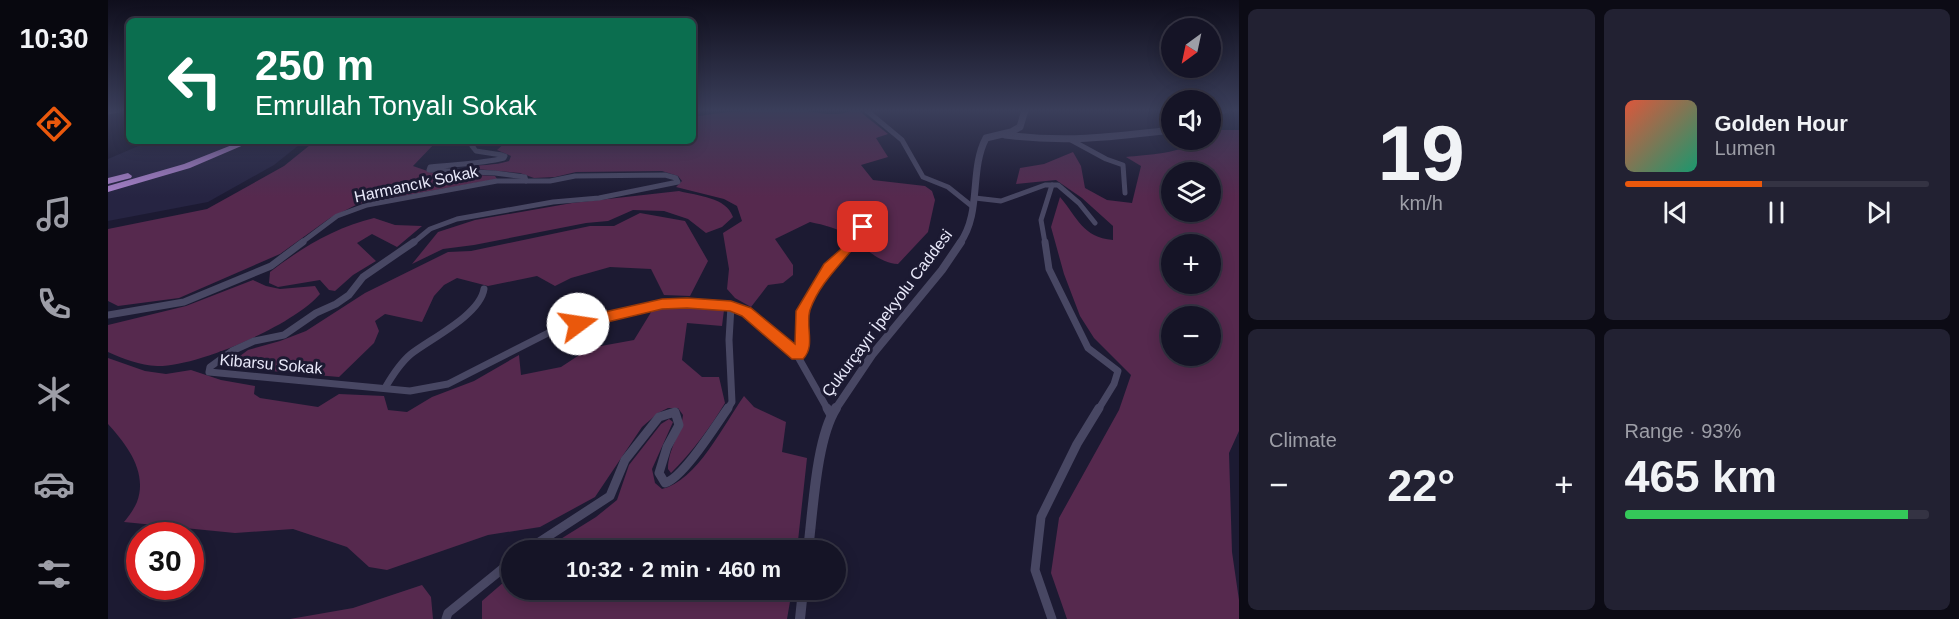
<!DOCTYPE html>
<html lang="en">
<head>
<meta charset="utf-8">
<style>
	:root { --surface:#151426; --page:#222132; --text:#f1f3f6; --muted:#9d9ea7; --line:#343343; --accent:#ea580c }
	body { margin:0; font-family:Arial,sans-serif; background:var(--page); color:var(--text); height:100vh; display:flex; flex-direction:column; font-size:22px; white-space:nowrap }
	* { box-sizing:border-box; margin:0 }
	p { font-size:20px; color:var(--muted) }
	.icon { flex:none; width:33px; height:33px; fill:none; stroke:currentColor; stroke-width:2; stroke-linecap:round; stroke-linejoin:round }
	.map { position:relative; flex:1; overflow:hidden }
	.details { display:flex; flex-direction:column; gap:9px; padding:9px; background:#0c0b15; width:720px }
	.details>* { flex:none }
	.top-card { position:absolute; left:18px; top:18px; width:570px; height:126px; border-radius:9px; box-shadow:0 3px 15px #0003,0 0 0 2px var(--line); background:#0b6e4f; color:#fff; overflow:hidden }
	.needle { width:39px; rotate:213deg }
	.fabs { position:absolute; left:1053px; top:18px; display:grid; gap:12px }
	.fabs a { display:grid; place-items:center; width:60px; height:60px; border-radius:50%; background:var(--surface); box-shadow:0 3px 15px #0003,0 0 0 2px var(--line); font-size:30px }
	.speed { position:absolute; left:18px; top:522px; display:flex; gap:12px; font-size:30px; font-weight:700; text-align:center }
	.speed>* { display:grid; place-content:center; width:78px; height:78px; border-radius:50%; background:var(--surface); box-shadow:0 3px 15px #0003,0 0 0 2px var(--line); line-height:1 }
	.speed .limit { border:9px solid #d22; background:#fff; color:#111 }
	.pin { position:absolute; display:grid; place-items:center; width:51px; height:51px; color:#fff; margin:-26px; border-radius:12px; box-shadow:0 3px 9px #0006 }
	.me { position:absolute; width:66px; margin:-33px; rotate:76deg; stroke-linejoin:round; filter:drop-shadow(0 0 4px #0008) }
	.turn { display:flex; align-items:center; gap:21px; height:126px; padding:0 30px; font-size:27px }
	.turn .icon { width:78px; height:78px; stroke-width:2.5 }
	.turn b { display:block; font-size:42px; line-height:51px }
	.big { font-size:45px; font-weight:700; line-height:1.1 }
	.details .card { flex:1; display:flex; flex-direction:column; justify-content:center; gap:9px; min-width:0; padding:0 21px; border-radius:9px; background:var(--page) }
	.details .dial { align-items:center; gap:0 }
	.dial b { font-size:78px; line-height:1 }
	.song { display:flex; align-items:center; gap:18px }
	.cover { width:72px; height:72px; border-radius:9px; background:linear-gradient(135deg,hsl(10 70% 55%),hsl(160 70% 35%)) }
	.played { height:6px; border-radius:3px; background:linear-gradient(90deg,var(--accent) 45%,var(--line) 45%) }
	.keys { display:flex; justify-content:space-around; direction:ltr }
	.heat { display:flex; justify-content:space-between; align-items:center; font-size:33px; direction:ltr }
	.charge { height:9px; border-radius:4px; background:linear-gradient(90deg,#34c759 93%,var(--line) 0) }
	.details .tiles { flex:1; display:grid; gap:9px; grid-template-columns:repeat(2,1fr) }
	.trip { position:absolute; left:393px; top:540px; width:345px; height:60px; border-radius:30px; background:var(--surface); box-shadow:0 3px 15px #0003,0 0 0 2px var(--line); font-weight:700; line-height:60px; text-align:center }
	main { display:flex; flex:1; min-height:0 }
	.dock { display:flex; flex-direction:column; width:108px; justify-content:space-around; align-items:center; background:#08080f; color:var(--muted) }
	.dock .icon { width:42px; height:42px }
	.dock .selected { color:var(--accent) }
	.dock b { font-size:27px; color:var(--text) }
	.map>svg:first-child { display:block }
	.built { fill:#262442 }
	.green { fill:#56294e; fill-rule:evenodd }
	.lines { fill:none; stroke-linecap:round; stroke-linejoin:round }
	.minor-far2 { stroke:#484763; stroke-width:5 }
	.minor-far1 { stroke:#484763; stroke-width:7 }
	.minor { stroke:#484763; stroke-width:9 }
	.tertiary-far2 { stroke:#484763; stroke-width:7 }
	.tertiary-far1 { stroke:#484763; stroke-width:8 }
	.tertiary { stroke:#484763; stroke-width:10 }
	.trunk { fill:#a982cb; fill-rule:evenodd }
	.route { fill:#ea580c; stroke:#983908; stroke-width:1.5 }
	.labels { text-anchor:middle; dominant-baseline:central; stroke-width:6; stroke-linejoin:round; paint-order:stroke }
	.street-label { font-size:16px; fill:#e9e9fa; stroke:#1c1a32 }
</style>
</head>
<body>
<main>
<nav class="dock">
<b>10:30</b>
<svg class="icon selected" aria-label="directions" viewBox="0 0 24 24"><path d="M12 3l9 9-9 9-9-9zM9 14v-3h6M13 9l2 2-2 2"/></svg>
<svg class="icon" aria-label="music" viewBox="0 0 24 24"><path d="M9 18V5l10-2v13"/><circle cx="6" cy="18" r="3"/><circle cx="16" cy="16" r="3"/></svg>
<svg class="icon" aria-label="phone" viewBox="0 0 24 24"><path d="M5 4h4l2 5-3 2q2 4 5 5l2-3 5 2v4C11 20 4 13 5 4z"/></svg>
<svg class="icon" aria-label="climate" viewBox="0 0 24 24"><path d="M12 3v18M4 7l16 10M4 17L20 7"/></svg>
<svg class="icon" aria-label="car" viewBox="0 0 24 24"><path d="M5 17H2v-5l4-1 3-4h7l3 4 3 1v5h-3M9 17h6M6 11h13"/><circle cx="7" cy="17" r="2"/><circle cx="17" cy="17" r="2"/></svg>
<svg class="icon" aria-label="filters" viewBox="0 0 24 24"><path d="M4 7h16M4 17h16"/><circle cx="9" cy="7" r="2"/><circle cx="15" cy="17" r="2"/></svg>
</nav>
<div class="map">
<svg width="1131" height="619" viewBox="0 0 1131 619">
	<rect width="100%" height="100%" fill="#1c1a32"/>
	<!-- built -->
	<path class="built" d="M42,141H196L166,165L100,202L0,221V159Z"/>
	<!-- green -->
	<g class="green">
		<path d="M745,110H750L780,134L768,138L780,157L753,165L765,180L817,186L824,191L827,200L820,232L790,264C770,263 757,247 742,237C730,228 716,225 702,222L667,239L685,265V275L675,283L660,285L643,307L627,298L619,289L621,269L615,233L634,221L629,206L616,199L568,187L574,181L570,176L554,171L468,172L447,177L426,178L412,173L357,168C372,164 386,166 401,161L403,156L389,150L399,141H585V117C620,111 658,109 694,111C713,112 726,118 745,110Z"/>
		<path d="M1103,130H1131V431L1121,453L1124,552L1131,600V619H959L943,573L951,518L1011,410L1023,375L986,338L972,316L956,274L943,227L952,197C970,218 974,237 1005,240V226L974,198L948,180L908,184L912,168L936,164L965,152L973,166L977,188L999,200L1024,203L1033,166L1018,157C1038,155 1076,153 1091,140H1102ZM1064,172H1102V212H1064ZM1064,244H1102V284H1064ZM1064,316H1102V356H1064Z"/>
		<path d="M207,141H329L305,166L325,173L387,176L389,179L250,204L222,218L172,254L71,298L10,306L0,301V229L99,209L176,166Z"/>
		<path d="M571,191C590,196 618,197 625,217L614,227L598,233L580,219L556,211L525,210L500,221L478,223L366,245L335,249L304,264L330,232L367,220L464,203Z"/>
		<path d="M532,213L577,221L600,261L582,296L556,295L543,269L502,267L463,278L447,286L429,276L380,286L349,278L336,285L326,296L314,322L277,314L267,321L271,331L266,343L231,377L128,368L120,365L140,350L172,341L198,331L257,293L340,252L363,251L482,226H506Z"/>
		<path d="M266,218L287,225L314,226L289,247L264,234L249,243L268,261L245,275L227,291L221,290L212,280L170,287L161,283L162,272C193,248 228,227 266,218Z"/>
		<path d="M145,280L158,286L172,289L207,286L212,294C186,325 89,367 49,366C32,365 15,359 0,352V325L78,306Z"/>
		<path d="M568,307L616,310L614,326L579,323L574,360L594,377H611L617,403C602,428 584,452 563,473L560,469C560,449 573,434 575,415L570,408H560L550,413L534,427L487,497L432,527L380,535L279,570L261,567L239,547L185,529L127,533L16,522C21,516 26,509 29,502C40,472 19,445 0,424V358L37,371L58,374L83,370L113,380L147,386L146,394L152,398L210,407L231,394L276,396L280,410L299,412L324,397L366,381L411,355L413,375L453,367L482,348L526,340L545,309Z"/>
		<path d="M636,396L646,407L678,422L674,452L699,458L689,550H435L488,517L509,500L521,465L553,424L561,419L565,422L544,469L547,483L554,489C589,481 616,424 636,396Z"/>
		<path d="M403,576L404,590H684L679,619H374V601Z"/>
		<path d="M314,585L323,597L325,619H182L245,608Z"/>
	</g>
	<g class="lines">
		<!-- minor-far2 -->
		<g class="minor-far2">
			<path d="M758,110L794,140L815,177L840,187L865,207"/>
			<path d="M0,112L11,110"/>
			<path d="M963,140L998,159L1015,165L1017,193"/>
			<path d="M371,141L364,146L368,151L394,155L397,156L396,158C373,164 346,164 322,167L321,170L387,173L417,177L418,181"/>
			<path d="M867,198L893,201L937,185H950L971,203L987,223"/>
			<path d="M193,243L229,216L259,205L389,181H442L467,176L557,175L568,178L570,182L491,198L445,202L349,219L322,229L305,243"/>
			<path d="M744,243L755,227L757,212"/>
			<path d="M937,243L933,220L944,185"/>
		</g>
		<!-- minor-far1 -->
		<g class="minor-far1">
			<path d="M306,242L255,277L241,295L228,304L208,313L176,335L146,341L124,351L102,367L101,372L302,391L340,384L448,329L554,304H605L623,306L639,312L689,355L720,410"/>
			<path d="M937,242L941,269L980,348L1010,371L1006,384L990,410"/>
			<path d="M0,315L76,302L163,266L195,242"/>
			<path d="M689,355L694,351L695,311L720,267L737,253L745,242"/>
			<path d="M277,388C284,376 292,363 303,354C322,339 372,315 376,289"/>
			<path d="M619,410L624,402L621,340L623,306"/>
		</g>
		<!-- minor -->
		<g class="minor">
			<path d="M719,408L723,415"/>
			<path d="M419,550L502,496L517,460L551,417L567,412L571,425L559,447L551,473L557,483C575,478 608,425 620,408"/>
			<path d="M338,619L340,613L404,561"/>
			<path d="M944,619L927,570L933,517L969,444L991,408"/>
		</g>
		<!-- tertiary-far2 -->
		<g class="tertiary-far2">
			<path d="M1102,115L1117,110"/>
			<path d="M897,135C958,143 1004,137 1064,130"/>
			<path d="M852,243C874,212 861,170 878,138L903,132L912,127L917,110"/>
		</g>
		<!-- tertiary-far1 -->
		<path class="tertiary-far1" d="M727,410L764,355L834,270L853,242"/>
		<!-- tertiary -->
		<g class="tertiary">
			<path d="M700,550C705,512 708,439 728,408"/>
			<path d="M692,619L695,590"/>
		</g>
		<!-- trunk -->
		<g class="trunk">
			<path d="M134,141H145L82,168L0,192V186L76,164Z"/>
			<path d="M20,173L24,176L23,178L0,184V178Z"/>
		</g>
	</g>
	<!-- sky -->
	<linearGradient id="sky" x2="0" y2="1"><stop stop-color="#0f0e1c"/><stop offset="0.56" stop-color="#3a3e5a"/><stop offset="1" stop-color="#3a3e5a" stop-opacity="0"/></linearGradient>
	<rect width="1131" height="197" fill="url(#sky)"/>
	<!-- route -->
	<path class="route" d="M755,223L761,227C743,256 713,278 702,310C697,326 708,346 695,359H684L634,316L622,311L579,308L554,309L470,329L463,324L470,318L554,299L579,298L623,301L643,308L687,344L688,311L716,264L732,250L751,225Z"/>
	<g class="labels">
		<!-- street labels -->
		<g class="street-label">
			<text transform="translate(308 184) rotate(-12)">Harmancık Sokak</text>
			<text transform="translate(779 313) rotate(-53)">Çukurçayır İpekyolu Caddesi</text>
			<text transform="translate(163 364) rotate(5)">Kibarsu Sokak</text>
		</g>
	</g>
</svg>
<div class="fabs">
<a><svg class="needle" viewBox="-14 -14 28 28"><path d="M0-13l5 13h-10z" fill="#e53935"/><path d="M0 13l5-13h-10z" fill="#9d9ea7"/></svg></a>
<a><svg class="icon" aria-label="sound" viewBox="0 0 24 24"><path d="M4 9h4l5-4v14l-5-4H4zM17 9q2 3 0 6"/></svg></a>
<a><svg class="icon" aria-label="layers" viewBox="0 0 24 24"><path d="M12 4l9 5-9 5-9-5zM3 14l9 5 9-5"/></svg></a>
<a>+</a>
<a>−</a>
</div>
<div class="speed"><div class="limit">30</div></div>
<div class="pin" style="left:755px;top:227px;background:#d93025"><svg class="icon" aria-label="arrive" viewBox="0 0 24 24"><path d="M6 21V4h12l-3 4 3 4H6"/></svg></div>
<svg class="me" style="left:470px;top:324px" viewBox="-20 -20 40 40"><circle r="19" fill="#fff"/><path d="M0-13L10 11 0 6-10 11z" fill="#ea580c"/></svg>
<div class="trip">10:32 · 2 min · 460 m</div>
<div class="top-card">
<div class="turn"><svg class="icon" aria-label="left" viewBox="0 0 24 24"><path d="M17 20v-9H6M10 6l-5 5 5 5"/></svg><div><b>250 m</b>Emrullah Tonyalı Sokak</div></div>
</div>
</div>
<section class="details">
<div class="tiles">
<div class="card dial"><b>19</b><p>km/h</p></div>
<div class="card">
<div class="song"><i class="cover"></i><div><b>Golden Hour</b><p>Lumen</p></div></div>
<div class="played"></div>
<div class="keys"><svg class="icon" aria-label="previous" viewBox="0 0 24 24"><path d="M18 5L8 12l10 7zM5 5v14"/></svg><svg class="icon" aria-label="pause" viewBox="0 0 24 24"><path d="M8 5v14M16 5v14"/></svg><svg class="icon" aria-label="next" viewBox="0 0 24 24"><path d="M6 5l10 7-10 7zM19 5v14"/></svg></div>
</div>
<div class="card"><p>Climate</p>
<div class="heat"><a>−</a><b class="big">22°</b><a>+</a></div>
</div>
<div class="card"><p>Range · 93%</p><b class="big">465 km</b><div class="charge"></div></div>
</div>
</section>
</main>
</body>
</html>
